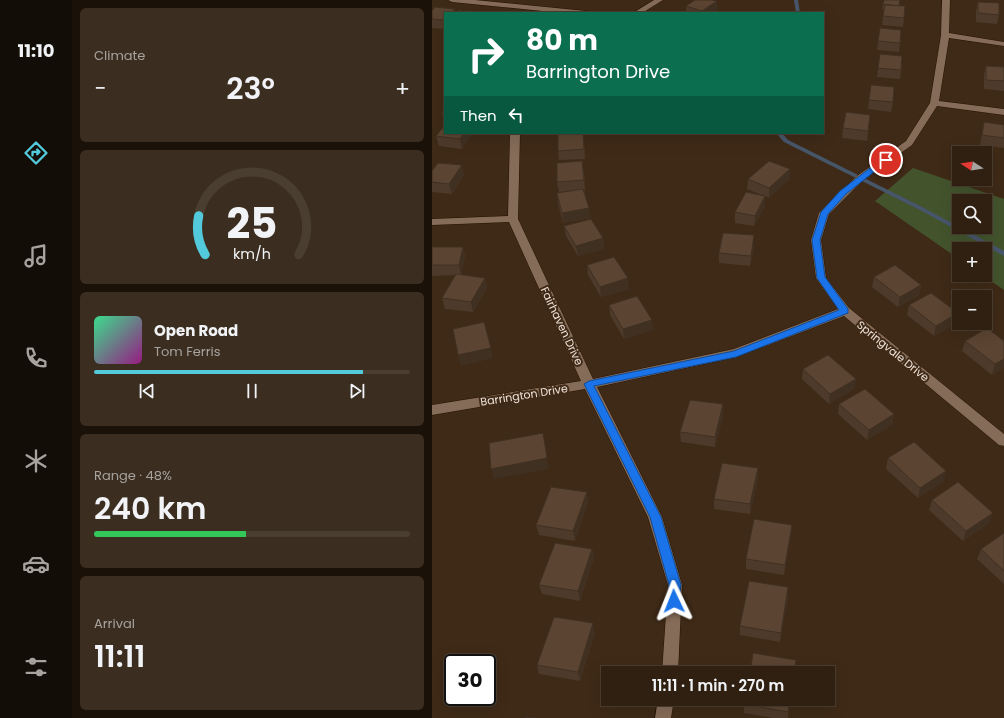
<!DOCTYPE html>
<html lang="en">
<head>
<meta charset="utf-8">
<style>
	:root { --surface:#2f2011; --page:#3b2d1f; --text:#f1f3f6; --muted:#a7a39f; --line:#4a3e31; --accent:#53cadc }
	body { margin:0; font-family:Poppins,sans-serif; background:var(--page); color:var(--text); height:100vh; display:flex; flex-direction:column; font-size:15px; white-space:nowrap }
	* { box-sizing:border-box; margin:0 }
	p { font-size:13px; color:var(--muted) }
	.icon { flex:none; width:22px; height:22px; fill:none; stroke:currentColor; stroke-width:2; stroke-linecap:round; stroke-linejoin:round }
	.map { position:relative; flex:1; overflow:hidden }
	.details { display:flex; flex-direction:column; gap:8px; padding:8px; background:#1a1209; width:360px }
	.details>* { flex:none }
	.guide { position:absolute; left:12px; top:12px; width:380px; height:122px; border-radius:0px; box-shadow:0 4px 16px #0002,0 0 0 1px var(--line); background:#0b6e4f; color:#fff; overflow:hidden }
	.needle { width:26px; rotate:282deg }
	.controls { position:absolute; left:520px; top:146px; display:grid; gap:8px }
	.controls a { display:grid; place-items:center; width:40px; height:40px; border-radius:0px; background:var(--surface); box-shadow:0 4px 16px #0002,0 0 0 1px var(--line); font-size:20px }
	.speed { position:absolute; left:12px; top:654px; display:flex; gap:8px; font-size:20px; font-weight:700; text-align:center }
	.speed>* { display:grid; place-content:center; width:52px; height:52px; border-radius:50%; background:var(--surface); box-shadow:0 4px 16px #0002,0 0 0 1px var(--line); line-height:1 }
	.speed .limit { border:2px solid #111; border-radius:6px; background:#fff; color:#111 }
	.pin { position:absolute; display:grid; place-items:center; width:34px; height:34px; color:#fff; margin:-17px; border:2px solid #fff; border-radius:50%; box-shadow:0 1px 4px #0007 }
	.me { position:absolute; width:44px; margin:-22px; rotate:358deg; stroke-linejoin:round; filter:drop-shadow(0 0 3px #0008) }
	.turn { display:flex; align-items:center; gap:14px; height:84px; padding:0 16px; font-size:18px }
	.turn .icon { width:52px; height:52px; stroke-width:2.5 }
	.turn b { display:block; font-size:28px; line-height:34px }
	.then { display:flex; align-items:center; height:38px; padding:0 16px; background:#0003; gap:8px; font-size:15px }
	.big { font-size:30px; font-weight:600; line-height:1.1 }
	.details .widget { flex:1; display:flex; flex-direction:column; justify-content:center; gap:6px; min-width:0; padding:0 14px; border-radius:6px; background:var(--page) }
	.details .dial { align-items:center; gap:0 }
	.dial svg { height:104px; overflow:visible; fill:none; stroke:var(--line); stroke-width:7; stroke-linecap:round; text-anchor:middle }
	.dial text { fill:var(--text); stroke:none }
	.song { display:flex; align-items:center; gap:12px }
	.cover { width:48px; height:48px; border-radius:6px; background:linear-gradient(135deg,hsl(150 70% 55%),hsl(310 70% 35%)) }
	.played { height:4px; border-radius:2px; background:linear-gradient(90deg,var(--accent) 85%,var(--line) 85%) }
	.keys { display:flex; justify-content:space-around; direction:ltr }
	.heat { display:flex; justify-content:space-between; align-items:center; font-size:22px; direction:ltr }
	.charge { height:6px; border-radius:3px; background:linear-gradient(90deg,#34c759 48%,var(--line) 0) }
	.trip { position:absolute; left:169px; top:666px; width:234px; height:40px; border-radius:0px; background:var(--surface); box-shadow:0 4px 16px #0002,0 0 0 1px var(--line); font-weight:600; line-height:40px; text-align:center }
	main { display:flex; flex:1; min-height:0 }
	.tab-bar { display:flex; flex-direction:column; width:72px; justify-content:space-around; align-items:center; background:#130d07; color:var(--muted) }
	.tab-bar .icon { width:28px; height:28px }
	.tab-bar .selected { color:var(--accent) }
	.tab-bar b { font-size:18px; color:var(--text) }
	.map>svg:first-child { display:block }
	.green { fill:#43542d; fill-rule:evenodd }
	.lines { fill:none; stroke-linecap:round; stroke-linejoin:round }
	.stream { fill:#48566c; fill-rule:evenodd }
	.minor-casing { stroke:#251202; stroke-width:1 }
	.minor { fill:#856c58; fill-rule:evenodd }
	.wall { fill:#4e3a2a }
	.shaded-wall { fill:#403022 }
	.building { fill:#5b4431; stroke:#403022 }
	.route { fill:#1a73e8; stroke:#114b97 }
	.labels { text-anchor:middle; dominant-baseline:central; stroke-width:4; stroke-linejoin:round; paint-order:stroke }
	.street-label { font-size:11px; fill:#f1e3d8; stroke:#3f2a17 }
</style>
</head>
<body>
<main>
<nav class="tab-bar">
<b>11:10</b>
<svg class="icon selected" aria-label="directions" viewBox="0 0 24 24"><path d="M12 3l9 9-9 9-9-9zM9 14v-3h6M13 9l2 2-2 2"/></svg>
<svg class="icon" aria-label="music" viewBox="0 0 24 24"><path d="M9 18V5l10-2v13"/><circle cx="6" cy="18" r="3"/><circle cx="16" cy="16" r="3"/></svg>
<svg class="icon" aria-label="phone" viewBox="0 0 24 24"><path d="M5 4h4l2 5-3 2q2 4 5 5l2-3 5 2v4C11 20 4 13 5 4z"/></svg>
<svg class="icon" aria-label="climate" viewBox="0 0 24 24"><path d="M12 3v18M4 7l16 10M4 17L20 7"/></svg>
<svg class="icon" aria-label="car" viewBox="0 0 24 24"><path d="M5 17H2v-5l4-1 3-4h7l3 4 3 1v5h-3M9 17h6M6 11h13"/><circle cx="7" cy="17" r="2"/><circle cx="17" cy="17" r="2"/></svg>
<svg class="icon" aria-label="filters" viewBox="0 0 24 24"><path d="M4 7h16M4 17h16"/><circle cx="9" cy="7" r="2"/><circle cx="15" cy="17" r="2"/></svg>
</nav>
<section class="details">
<div class="widget"><p>Climate</p>
<div class="heat"><a>−</a><b class="big">23°</b><a>+</a></div>
</div>
<div class="widget dial"><svg viewBox="0 0 100 80">
<path d="M14 69A42 42 0 1 1 86 69"/>
<path d="M14 69A42 42 0 0 1 9 39" stroke="#53cadc"/>
<text x="50" y="56" font-size="32" font-weight="700">25</text>
<text x="50" y="72" font-size="11">km/h</text>
</svg></div>
<div class="widget">
<div class="song"><i class="cover"></i><div><b>Open Road</b><p>Tom Ferris</p></div></div>
<div class="played"></div>
<div class="keys"><svg class="icon" aria-label="previous" viewBox="0 0 24 24"><path d="M18 5L8 12l10 7zM5 5v14"/></svg><svg class="icon" aria-label="pause" viewBox="0 0 24 24"><path d="M8 5v14M16 5v14"/></svg><svg class="icon" aria-label="next" viewBox="0 0 24 24"><path d="M6 5l10 7-10 7zM19 5v14"/></svg></div>
</div>
<div class="widget"><p>Range · 48%</p><b class="big">240 km</b><div class="charge"></div></div>
<div class="widget"><p>Arrival</p><b class="big">11:11</b></div>
</section>
<div class="map">
<svg width="572" height="718" viewBox="0 0 572 718">
	<rect width="100%" height="100%" fill="#3f2a17"/>
	<!-- green -->
	<path class="green" d="M481,168L572,199V290L550,275H553V249H527V259L443,201ZM527,201H553V227H527Z"/>
	<g class="lines">
		<!-- stream -->
		<g class="stream">
			<path d="M362,0H366L368,13H364Z"/>
			<path d="M344,133H350L356,140L492,208L572,251V256L488,210L352,142Z"/>
		</g>
		<!-- minor casing -->
		<g class="minor-casing">
			<g id="minor">
				<path d="M16,0H43L154,11L158,13H130L20,2Z"/>
				<path d="M222,0H231L210,13H201Z"/>
				<path d="M510,0H518L517,33L572,42V46L517,38L507,101L572,109V115L505,106L480,145L431,180L397,214L389,240L394,278L417,308L572,434V446L567,445L412,316L304,357L165,387L230,517L250,585L246,673H230L236,585L216,517L153,389L0,415V405L149,381L77,222L0,225V219L76,216L78,133H88L86,219L161,379L302,349L406,309L384,278L379,240L387,213L425,176L474,141L498,103L509,35Z"/>
				<path d="M226,699H242L239,718H223Z"/>
			</g>
		</g>
		<!-- minor -->
		<use href="#minor" class="minor"/>
	</g>
	<!-- wall -->
	<g class="wall">
		<path d="M546,2L567,15L565,24L544,22V11Z"/>
		<path d="M451,4L467,6L472,18L471,27L450,25L452,9H450Z"/>
		<path d="M254,6L285,10L281,13H254Z"/>
		<path d="M23,9L24,13H13V29L0,28V11Z"/>
		<path d="M448,28L468,43L467,52L445,50Z"/>
		<path d="M448,54L469,70L468,79L445,77Z"/>
		<path d="M554,66L572,67V91L552,89V75Z"/>
		<path d="M437,100L461,102L459,112L436,109Z"/>
		<path d="M13,108V121H12L10,112Z"/>
		<path d="M438,115L435,141L410,138L411,128Z"/>
		<path d="M552,122L572,125V148L548,145Z"/>
		<path d="M13,133H41L30,149L7,146L4,136Z"/>
		<path d="M152,141L153,159L127,160L126,151Z"/>
		<path d="M0,171L32,175L20,194L0,192Z"/>
		<path d="M152,171L153,190H152L158,218L131,223L126,203L125,193L142,191L127,192L125,182Z"/>
		<path d="M316,179H358L337,198L333,196V206L322,226L303,223V212L332,196L315,189Z"/>
		<path d="M132,226L171,238L172,249L146,256L134,236Z"/>
		<path d="M322,246L318,266L287,263V253Z"/>
		<path d="M0,247H31L33,257L29,275L53,278L55,288L41,312L13,309L10,298L24,275L0,276Z"/>
		<path d="M155,265L197,289L169,297L156,275Z"/>
		<path d="M442,277L489,285L487,295L466,307L440,287Z"/>
		<path d="M177,305L221,330L192,339L178,315Z"/>
		<path d="M477,305L524,324L502,336L475,315Z"/>
		<path d="M533,341H572V367L560,375L530,351Z"/>
		<path d="M371,369L424,379L422,389L397,404L370,379Z"/>
		<path d="M407,404L462,414L460,425L435,440L406,414Z"/>
		<path d="M291,415L283,447L249,442L248,432Z"/>
		<path d="M456,458L512,481L486,498L454,469Z"/>
		<path d="M326,468V478L318,514L282,509V499Z"/>
		<path d="M155,492L156,502L143,541L107,535L104,525Z"/>
		<path d="M500,500L557,523L531,541L497,510Z"/>
		<path d="M360,525L359,535L352,575L314,569V559Z"/>
		<path d="M572,533V584L545,559L549,549Z"/>
		<path d="M160,549L162,558L148,601L110,594L107,585Z"/>
		<path d="M356,587V597L348,642L308,635V626Z"/>
		<path d="M163,633L148,681L107,674L105,665Z"/>
		<path d="M358,699L356,718H341L312,713V704Z"/>
	</g>
	<!-- shaded-wall -->
	<g class="shaded-wall">
		<path d="M285,1V10L281,13H270V11Z"/>
		<path d="M23,9L24,13H19Z"/>
		<path d="M32,133H41L30,149L28,139Z"/>
		<path d="M150,161L152,171L153,190L152,180Z"/>
		<path d="M30,165L32,175L20,194L17,184Z"/>
		<path d="M358,169V179L337,198V188Z"/>
		<path d="M333,196V206L322,226L323,216Z"/>
		<path d="M157,208L158,218L131,223L130,213Z"/>
		<path d="M322,235V246L318,266L319,256Z"/>
		<path d="M171,238L172,249L146,256L144,246Z"/>
		<path d="M31,247L33,257L29,275L27,265Z"/>
		<path d="M53,278L55,288L41,312L39,302Z"/>
		<path d="M196,278L197,289L169,297L168,287Z"/>
		<path d="M489,285L487,295L466,307L468,297Z"/>
		<path d="M526,313L524,324L502,336L504,326Z"/>
		<path d="M220,320L221,330L192,339L191,329Z"/>
		<path d="M59,348L61,358L29,366L26,355Z"/>
		<path d="M572,359V367L560,375L563,364Z"/>
		<path d="M424,379L422,389L397,404L398,394Z"/>
		<path d="M291,404V415L283,447V437Z"/>
		<path d="M462,414L460,425L435,440L437,430Z"/>
		<path d="M111,433L117,469L62,479L59,469Z"/>
		<path d="M326,468V478L318,514V504Z"/>
		<path d="M514,471L512,481L486,498L488,488Z"/>
		<path d="M155,492L156,502L143,541L141,531Z"/>
		<path d="M561,513L557,523L531,541L534,531Z"/>
		<path d="M360,525L359,535L352,575L353,565Z"/>
		<path d="M160,549L162,558L148,601L146,591Z"/>
		<path d="M356,587V597L348,642L349,633Z"/>
		<path d="M161,623L163,633L148,681L146,672Z"/>
	</g>
	<!-- building -->
	<g class="building">
		<path d="M263,0H280L285,1L270,11L254,6Z"/>
		<path d="M452,0H468L467,6L451,4Z"/>
		<path d="M546,2L567,3V15L546,13Z"/>
		<path d="M453,5L473,6L472,18L451,16Z"/>
		<path d="M3,7L23,9L19,13H13V20L0,19V11Z"/>
		<path d="M27,10L47,12L46,13H25Z"/>
		<path d="M448,28L469,30L468,43L446,41Z"/>
		<path d="M448,54L470,56L469,70L446,68Z"/>
		<path d="M554,66L572,67V81L554,80Z"/>
		<path d="M439,85L462,87L461,102L437,100Z"/>
		<path d="M13,108V112H10Z"/>
		<path d="M414,112L438,115L436,131L411,128Z"/>
		<path d="M552,122L572,125V138L550,135Z"/>
		<path d="M13,125V133H32L28,139L4,136Z"/>
		<path d="M126,133H151L152,149L126,151Z"/>
		<path d="M150,161L152,180L125,182V163Z"/>
		<path d="M337,161L358,169L337,188L316,179Z"/>
		<path d="M6,163L30,165L17,184L0,182V171Z"/>
		<path d="M151,189L157,208L130,213L125,193Z"/>
		<path d="M314,192L333,196L323,216L303,212Z"/>
		<path d="M159,219L171,238L144,246L132,226Z"/>
		<path d="M291,233L322,235L319,256L287,253Z"/>
		<path d="M0,247H31L27,265H0Z"/>
		<path d="M182,257L196,278L168,287L155,265Z"/>
		<path d="M463,265L489,285L468,297L442,277Z"/>
		<path d="M24,274L53,278L39,302L10,298Z"/>
		<path d="M499,293L526,313L504,326L477,305Z"/>
		<path d="M205,296L220,320L191,329L177,305Z"/>
		<path d="M52,322L59,348L26,355L21,329Z"/>
		<path d="M555,328L572,341V359L563,364L533,341Z"/>
		<path d="M396,355L424,379L398,394L371,369Z"/>
		<path d="M433,389L462,414L437,430L407,404Z"/>
		<path d="M258,400L291,404L283,437L248,432Z"/>
		<path d="M111,433L115,458L59,469L57,443Z"/>
		<path d="M482,442L514,471L488,488L456,458Z"/>
		<path d="M290,463L326,468L318,504L282,499Z"/>
		<path d="M526,482L561,513L534,531L500,500Z"/>
		<path d="M119,487L155,492L141,531L104,525Z"/>
		<path d="M322,519L360,525L353,565L314,559Z"/>
		<path d="M572,533V571L549,549Z"/>
		<path d="M123,543L160,549L146,591L107,585Z"/>
		<path d="M317,581L356,587L349,633L308,626Z"/>
		<path d="M122,617L161,623L146,672L105,665Z"/>
		<path d="M321,653L364,660L362,673H318Z"/>
		<path d="M313,699H358L356,712L312,704Z"/>
		<path d="M93,717L104,718H93Z"/>
	</g>
	<!-- route -->
	<path class="route" d="M451,158L457,160L414,194L396,214L388,240L393,277L416,309V313L304,357L162,386L229,517L249,585L246,604L242,606L238,604L237,601V585L218,517L152,384L157,381L302,351L407,310L385,278L380,240L389,212L408,191Z"/>
	<g class="labels">
		<!-- street labels -->
		<g class="street-label">
			<text transform="translate(130 326) rotate(65)">Fairhaven Drive</text>
			<text transform="translate(461 351) rotate(39)">Springvale Drive</text>
			<text transform="translate(92 395) rotate(-9)">Barrington Drive</text>
		</g>
	</g>
</svg>
<div class="controls">
<a><svg class="needle" viewBox="-14 -14 28 28"><path d="M0-13l5 13h-10z" fill="#e53935"/><path d="M0 13l5-13h-10z" fill="#a7a39f"/></svg></a>
<a><svg class="icon" aria-label="search" viewBox="0 0 24 24"><circle cx="10" cy="10" r="6"/><path d="M15 15l6 6"/></svg></a>
<a>+</a>
<a>−</a>
</div>
<div class="speed"><div class="limit">30</div></div>
<div class="pin" style="left:454px;top:160px;background:#d93025"><svg class="icon" aria-label="arrive" viewBox="0 0 24 24"><path d="M6 21V4h12l-3 4 3 4H6"/></svg></div>
<svg class="me" style="left:242px;top:601px" viewBox="-20 -20 40 40"><path d="M0-17L14 15 0 8-14 15z" fill="#1a73e8" stroke="#fff" stroke-width="4"/></svg>
<div class="trip">11:11 · 1 min · 270 m</div>
<div class="guide">
<div class="turn"><svg class="icon" aria-label="right" viewBox="0 0 24 24"><path d="M7 20v-9h11M14 6l5 5-5 5"/></svg><div><b>80 m</b>Barrington Drive</div></div>
<div class="then">Then<svg class="icon" aria-label="left" viewBox="0 0 24 24"><path d="M17 20v-9H6M10 6l-5 5 5 5"/></svg></div>
</div>
</div>
</main>
</body>
</html>
